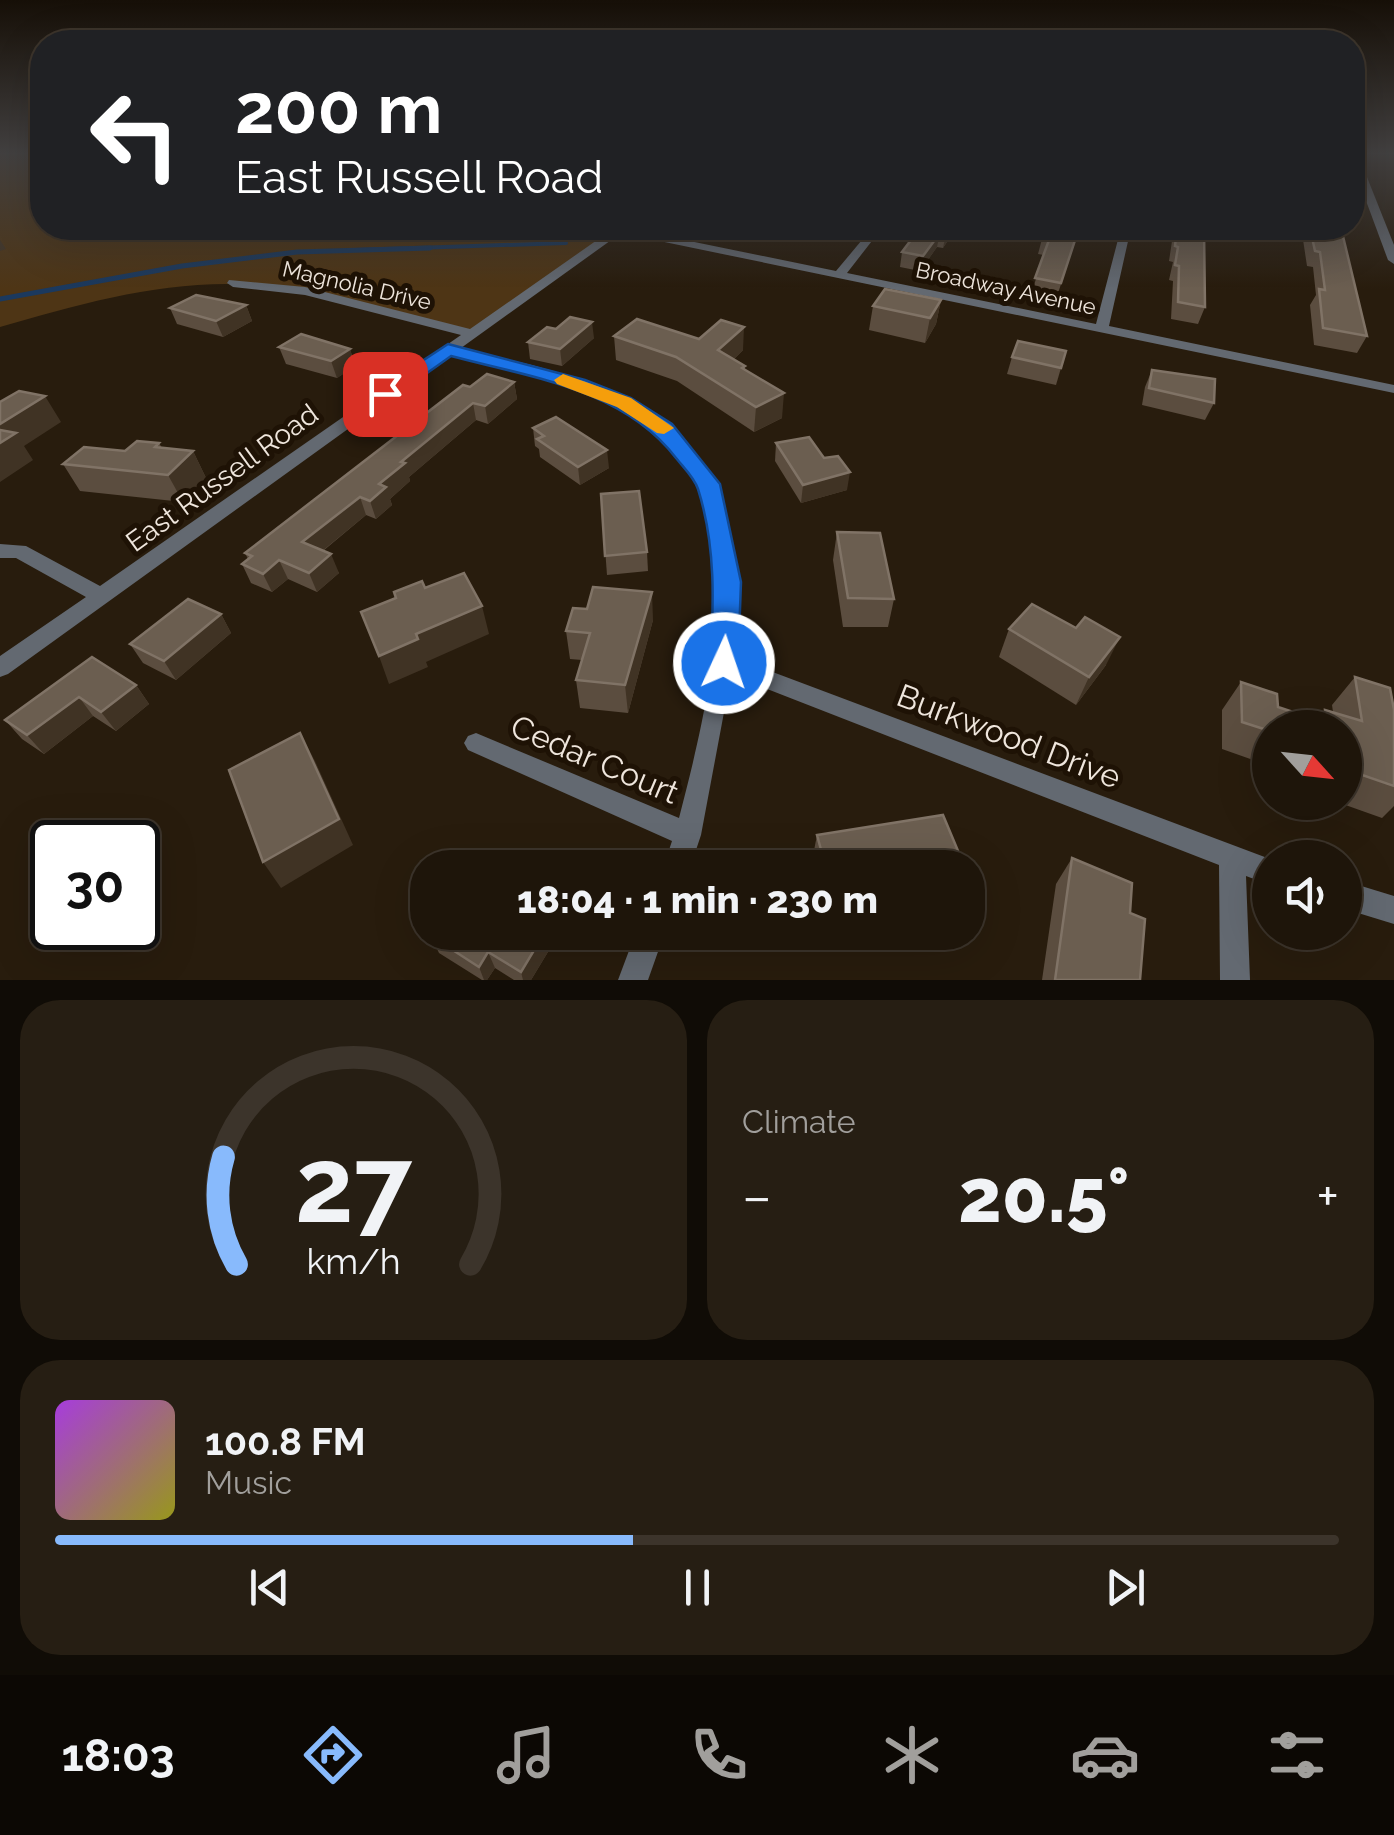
<!DOCTYPE html>
<html lang="en">
<head>
<meta charset="utf-8">
<style>
	:root { --surface:#1e150a; --page:#261e13; --text:#f1f3f6; --muted:#a19f9c; --line:#3c342b; --accent:#88bafc }
	body { margin:0; font-family:Raleway,sans-serif; background:var(--page); color:var(--text); height:100vh; display:flex; flex-direction:column; font-size:38px; white-space:nowrap }
	* { box-sizing:border-box; margin:0 }
	p { font-size:32px; color:var(--muted) }
	.icon { flex:none; width:55px; height:55px; fill:none; stroke:currentColor; stroke-width:2; stroke-linecap:round; stroke-linejoin:round }
	.map { position:relative; height:980px; overflow:hidden }
	.side { display:flex; flex-direction:column; gap:20px; padding:20px; background:#100c06; flex:1 }
	.side>* { flex:none }
	.top-card { position:absolute; left:30px; top:30px; width:1335px; height:210px; border-radius:40px; box-shadow:0 10px 40px #0002,0 0 0 2px var(--line); background:#202124; color:#fff; overflow:hidden }
	.needle { width:65px; rotate:117deg }
	.fabs { position:absolute; left:1252px; top:710px; display:grid; gap:20px }
	.fabs a { display:grid; place-items:center; width:110px; height:110px; border-radius:50%; background:var(--surface); box-shadow:0 10px 40px #0002,0 0 0 2px var(--line); font-size:50px }
	.speed { position:absolute; left:30px; top:820px; display:flex; gap:20px; font-size:50px; font-weight:700; text-align:center }
	.speed>* { display:grid; place-content:center; width:130px; height:130px; border-radius:50%; background:var(--surface); box-shadow:0 10px 40px #0002,0 0 0 2px var(--line); line-height:1 }
	.speed .limit { border:5px solid #111; border-radius:15px; background:#fff; color:#111 }
	.pin { position:absolute; display:grid; place-items:center; width:85px; height:85px; color:#fff; margin:-42px; border-radius:20px; box-shadow:0 5px 15px #0006 }
	.me { position:absolute; width:110px; margin:-55px; rotate:3deg; stroke-linejoin:round; filter:drop-shadow(0 0 8px #0008) }
	.turn { display:flex; align-items:center; gap:35px; height:210px; padding:0 40px; font-size:45px }
	.turn .icon { width:130px; height:130px; stroke-width:2.5 }
	.turn b { display:block; font-size:70px; line-height:85px }
	.big { font-size:75px; font-weight:800; line-height:1.1 }
	.side .widget { flex:1; display:flex; flex-direction:column; justify-content:center; gap:15px; min-width:0; padding:0 35px; border-radius:40px; background:var(--page) }
	.side .dial { align-items:center; gap:0 }
	.dial svg { height:260px; overflow:visible; fill:none; stroke:var(--line); stroke-width:7; stroke-linecap:round; text-anchor:middle }
	.dial text { fill:var(--text); stroke:none }
	.song { display:flex; align-items:center; gap:30px }
	.cover { width:120px; height:120px; border-radius:15px; background:linear-gradient(135deg,hsl(280 70% 55%),hsl(60 70% 35%)) }
	.played { height:10px; border-radius:5px; background:linear-gradient(90deg,var(--accent) 45%,var(--line) 45%) }
	.keys { display:flex; justify-content:space-around; direction:ltr }
	.heat { display:flex; justify-content:space-between; align-items:center; font-size:55px; direction:ltr }
	.side .tiles { flex:1; display:grid; gap:20px; grid-template-columns:1fr 1fr }
	.widget:last-child { grid-column:span 2 }
	.trip { position:absolute; left:410px; top:850px; width:575px; height:100px; border-radius:40px; background:var(--surface); box-shadow:0 10px 40px #0002,0 0 0 2px var(--line); font-weight:800; line-height:100px; text-align:center }
	.tab-bar { display:flex; height:160px; justify-content:space-around; align-items:center; background:#0c0804; color:var(--muted) }
	.tab-bar .icon { width:70px; height:70px }
	.tab-bar .on { color:var(--accent) }
	.tab-bar b { font-size:45px; color:var(--text) }
	.map>svg:first-child { display:block }
	.green { fill:#4e3515 }
	.lines { fill:none; stroke-linecap:round; stroke-linejoin:round }
	.stream-far1 { stroke:#1b395e; stroke-width:4 }
	.stream { stroke:#1b395e; stroke-width:5 }
	.minor { fill:#636971; fill-rule:evenodd }
	.wall { fill:#5b4d3f }
	.shaded-wall { fill:#403324 }
	.building { fill:#6b5e50; stroke:#807366; stroke-width:2.5 }
	.route { fill:#1a73e8; stroke:#114b97; stroke-width:2.5 }
	.slow { fill:#f59e0b }
	.labels { text-anchor:middle; dominant-baseline:central; stroke-width:10; stroke-linejoin:round; paint-order:stroke }
	.far-street-label { font-size:22px; fill:#efe6dd; stroke:#1e1205 }
	.street-label { font-size:28px; fill:#efe6dd; stroke:#1e1205 }
	.near-street-label { font-size:32px; fill:#efe6dd; stroke:#1e1205 }
</style>
</head>
<body>
<div class="map">
<svg width="1394" height="980" viewBox="0 0 1394 980">
	<rect width="100%" height="100%" fill="#281c0d"/>
	<!-- green -->
	<path class="green" d="M0,152H42V228L619,229L471,333C394,313 313,284 232,284C152,283 77,305 0,327Z"/>
	<g class="lines">
		<!-- stream-far1 -->
		<path class="stream-far1" d="M356,250L566,243"/>
		<!-- stream -->
		<path class="stream" d="M0,299L182,266L297,252L430,248"/>
		<!-- minor -->
		<g class="minor">
			<path d="M1352,152H1357L1394,245V264L1388,260L1352,163Z"/>
			<path d="M606,228H626L836,271L872,228H882L847,273L1096,324L1121,228H1131L1109,326L1394,385V393L621,233L461,348C506,359 551,368 594,384C725,434 744,529 733,657L1270,859V885L1246,876L1250,980H1220L1219,865L731,675L701,835L690,868H663L672,841L468,750L464,743L468,736L476,733L679,818C710,698 763,494 633,414C579,381 513,370 452,354L8,674L0,677V656L86,597L16,558H0V544L26,546L100,586L461,335L305,295L233,287L227,283L229,280L305,287L470,329L610,231Z"/>
			<path d="M1345,881L1394,896V924L1345,909Z"/>
			<path d="M636,932H665L648,980H618Z"/>
		</g>
	</g>
	<!-- wall -->
	<g class="wall">
		<path d="M920,228H956L943,248L937,247L920,271L900,267L902,252Z"/>
		<path d="M1080,228L1056,299L1031,294L1044,255L1038,254L1042,239Z"/>
		<path d="M1174,228H1207L1204,232L1205,307L1198,324L1171,319L1173,281L1169,280L1173,262L1169,261Z"/>
		<path d="M1295,228H1341L1367,336L1357,353L1314,345L1310,305L1316,295L1313,267L1307,266L1302,233L1296,232Z"/>
		<path d="M941,300L936,324L925,343L869,330L873,306Z"/>
		<path d="M246,305L252,321L223,337L177,324L170,308Z"/>
		<path d="M556,329L594,338L562,366L530,359L528,342Z"/>
		<path d="M614,336L699,339L743,350L733,360L745,366V369L782,418L754,432L677,381L616,360Z"/>
		<path d="M279,347L350,349L355,366L337,378L286,364Z"/>
		<path d="M1066,351L1056,385L1007,374L1012,357Z"/>
		<path d="M1152,370L1214,403L1205,420L1142,405L1145,387Z"/>
		<path d="M514,382L517,399L488,424L476,420L409,477L410,481L390,499L392,505L376,519L366,515L323,551L339,573L317,592L288,579L272,592L251,583L242,564L248,559L245,553L470,387Z"/>
		<path d="M533,428L609,468L580,485L540,457L539,449L535,446Z"/>
		<path d="M159,443L162,448L193,451L206,478L183,502L80,491L63,464Z"/>
		<path d="M776,443L847,490L801,503L775,461Z"/>
		<path d="M601,494L647,552L648,571L607,575Z"/>
		<path d="M837,532L894,599L888,627H843L833,560Z"/>
		<path d="M221,614L231,633L176,680L143,663L130,644Z"/>
		<path d="M653,620L628,713L580,708L576,680L582,660L570,659L566,631Z"/>
		<path d="M1076,628L1106,665L1076,705L999,657L1009,629Z"/>
		<path d="M92,657L136,685L149,704L116,731L93,716L44,754L22,739L5,720Z"/>
		<path d="M1355,677L1394,710V806L1382,818L1337,802H1345V728H1270V779L1257,775L1256,761L1222,749V710L1241,682L1278,707L1317,720L1325,710L1333,712L1332,705Z"/>
		<path d="M817,835L961,858L956,868H813L812,861Z"/>
		<path d="M1072,858L1140,980H1042L1056,884Z"/>
		<path d="M431,936L554,942L531,980H514L495,968L487,980H482L439,953Z"/>
	</g>
	<!-- shaded-wall -->
	<g class="shaded-wall">
		<path d="M950,228H956L943,248L946,234Z"/>
		<path d="M940,233L937,247L920,271L923,256Z"/>
		<path d="M0,240L6,249L0,251Z"/>
		<path d="M941,300L936,324L925,343L930,318Z"/>
		<path d="M246,305L252,321L223,337L216,321Z"/>
		<path d="M592,322L594,338L562,366L560,349Z"/>
		<path d="M744,327L743,350L718,375V350Z"/>
		<path d="M350,349L355,366L337,378L331,361Z"/>
		<path d="M514,382L517,399L488,424L485,406Z"/>
		<path d="M784,393L782,418L754,432L756,407Z"/>
		<path d="M45,396L61,422L24,446L33,460L0,482V424Z"/>
		<path d="M473,403L476,420L409,477L410,481L390,499L392,505L376,519L370,501L379,484L401,462Z"/>
		<path d="M607,450L609,468L580,485L578,467Z"/>
		<path d="M193,451L206,478L183,502L168,475Z"/>
		<path d="M850,472L847,490L801,503L803,485Z"/>
		<path d="M360,497L366,515L310,561L302,542Z"/>
		<path d="M331,554L339,573L317,592L309,573Z"/>
		<path d="M279,560L288,579L272,592L263,574Z"/>
		<path d="M652,592L653,620L628,713L625,685Z"/>
		<path d="M482,606L489,634L426,662L428,667L389,684L379,656L416,634Z"/>
		<path d="M221,614L231,633L176,680L164,661Z"/>
		<path d="M1120,637L1106,665L1076,705L1089,677Z"/>
		<path d="M136,685L149,704L116,731L101,712Z"/>
		<path d="M79,697L93,716L44,754L27,735Z"/>
		<path d="M300,733L315,761L353,845L281,888L263,862Z"/>
		<path d="M545,932H552L554,942L531,980H523L521,972Z"/>
		<path d="M488,952L495,968L487,980H484L479,967Z"/>
	</g>
	<!-- building -->
	<g class="building">
		<path d="M920,228H950L946,234L940,233L923,256L902,252Z"/>
		<path d="M1048,228H1079L1061,283L1035,278L1049,240L1042,239Z"/>
		<path d="M1177,228H1204L1205,307L1178,302L1179,266L1175,265L1178,247L1175,246Z"/>
		<path d="M1310,228H1341L1367,336L1323,328L1319,289L1325,290L1320,252L1315,251Z"/>
		<path d="M885,289L941,300L930,318L873,306Z"/>
		<path d="M196,295L246,305L216,321L170,308Z"/>
		<path d="M570,317L592,322L560,349L528,342L547,327L556,329Z"/>
		<path d="M637,319L699,339L721,320L744,327L718,350L745,366L742,368L784,393L756,407L676,357L614,336Z"/>
		<path d="M301,334L350,349L331,361L279,347Z"/>
		<path d="M1018,341L1066,351L1061,368L1012,357Z"/>
		<path d="M1152,370L1215,379L1214,403L1149,388Z"/>
		<path d="M487,374L514,382L485,406L473,403L401,462L405,463L379,484L386,487L370,501L360,497L302,542L331,554L309,573L279,560L263,574L242,564L252,556L245,553L463,385L470,387Z"/>
		<path d="M19,391L45,396L0,424V402Z"/>
		<path d="M556,417L607,450L578,467L537,439L544,436L533,428Z"/>
		<path d="M0,430L16,433L0,443Z"/>
		<path d="M809,437L824,458L838,456L850,472L803,485L776,443Z"/>
		<path d="M137,441L159,443L155,447L193,451L168,475L63,464L84,447L125,451Z"/>
		<path d="M639,491L647,552L605,556L601,494Z"/>
		<path d="M837,532L880,533L894,599L848,598Z"/>
		<path d="M464,573L482,606L416,634L418,639L379,656L361,612L396,598L394,592L422,581L425,588Z"/>
		<path d="M593,587L652,592L625,685L576,680L590,633L566,631L573,608L587,609Z"/>
		<path d="M188,599L221,614L164,661L130,644Z"/>
		<path d="M1032,604L1076,628L1085,617L1120,637L1089,677L1009,629Z"/>
		<path d="M92,657L136,685L101,712L79,697L27,735L5,720Z"/>
		<path d="M1355,677L1390,688L1394,710V786L1345,769V728H1270V731L1242,722L1241,682L1277,694L1278,707L1326,723L1325,710L1362,721Z"/>
		<path d="M300,733L339,819L263,862L229,770Z"/>
		<path d="M943,815L961,858L933,863L934,868H826L817,835Z"/>
		<path d="M1072,858L1132,883L1130,913L1145,919L1140,980H1055Z"/>
		<path d="M434,932H545L521,972L488,952L479,967L431,936Z"/>
	</g>
	<!-- sky -->
	<linearGradient id="sky" x2="0" y2="1"><stop stop-color="#160f07"/><stop offset="0.53" stop-color="#424040"/><stop offset="1" stop-color="#424040" stop-opacity="0"/></linearGradient>
	<rect width="1394" height="289" fill="url(#sky)"/>
	<!-- route -->
	<path class="route" d="M448,344L585,380L631,398L672,424L720,484L741,582L738,663L734,671L724,675L714,671L710,663C714,604 716,546 698,489C694,477 683,467 676,458C623,389 530,377 451,356L392,398H378V390Z"/>
	<!-- slow -->
	<path class="slow" d="M563,374L631,398L674,428L664,434L657,433L617,407L557,384L554,380Z"/>
	<g class="labels">
		<!-- far-street labels -->
		<g class="far-street-label">
			<text transform="translate(357 285) rotate(13)">Magnolia Drive</text>
			<text transform="translate(1006 288) rotate(12)">Broadway Avenue</text>
		</g>
		<!-- street labels -->
		<g class="street-label">
			<text transform="translate(222 478) rotate(-36)">East Russell Road</text>
		</g>
		<!-- near-street labels -->
		<g class="near-street-label">
			<text transform="translate(1009 736) rotate(21)">Burkwood Drive</text>
			<text transform="translate(595 759) rotate(23)">Cedar Court</text>
		</g>
	</g>
</svg>
<div class="fabs">
<a><svg class="needle" viewBox="-14 -14 28 28"><path d="M0-13l5 13h-10z" fill="#e53935"/><path d="M0 13l5-13h-10z" fill="#a19f9c"/></svg></a>
<a><svg class="icon" aria-label="sound" viewBox="0 0 24 24"><path d="M4 9h4l5-4v14l-5-4H4zM17 9q2 3 0 6"/></svg></a>
</div>
<div class="speed"><div class="limit">30</div></div>
<div class="pin" style="left:385px;top:394px;background:#d93025"><svg class="icon" aria-label="arrive" viewBox="0 0 24 24"><path d="M6 21V4h12l-3 4 3 4H6"/></svg></div>
<svg class="me" style="left:724px;top:663px" viewBox="-20 -20 40 40"><circle r="17" fill="#1a73e8" stroke="#fff" stroke-width="3"/><path d="M0-11L8 9 0 5-8 9z" fill="#fff"/></svg>
<div class="trip">18:04 · 1 min · 230 m</div>
<div class="top-card">
<div class="turn"><svg class="icon" aria-label="left" viewBox="0 0 24 24"><path d="M17 20v-9H6M10 6l-5 5 5 5"/></svg><div><b>200 m</b>East Russell Road</div></div>
</div>
</div>
<section class="side">
<div class="tiles">
<div class="widget dial"><svg viewBox="0 0 100 80">
<path d="M14 69A42 42 0 1 1 86 69"/>
<path d="M14 69A42 42 0 0 1 10 36" stroke="#88bafc"/>
<text x="50" y="56" font-size="32" font-weight="700">27</text>
<text x="50" y="72" font-size="11">km/h</text>
</svg></div>
<div class="widget"><p>Climate</p>
<div class="heat"><a>−</a><b class="big">20.5°</b><a>+</a></div>
</div>
<div class="widget">
<div class="song"><i class="cover"></i><div><b>100.8 FM</b><p>Music</p></div></div>
<div class="played"></div>
<div class="keys"><svg class="icon" aria-label="previous" viewBox="0 0 24 24"><path d="M18 5L8 12l10 7zM5 5v14"/></svg><svg class="icon" aria-label="pause" viewBox="0 0 24 24"><path d="M8 5v14M16 5v14"/></svg><svg class="icon" aria-label="next" viewBox="0 0 24 24"><path d="M6 5l10 7-10 7zM19 5v14"/></svg></div>
</div>
</div>
</section>
<nav class="tab-bar">
<b>18:03</b>
<svg class="icon on" aria-label="directions" viewBox="0 0 24 24"><path d="M12 3l9 9-9 9-9-9zM9 14v-3h6M13 9l2 2-2 2"/></svg>
<svg class="icon" aria-label="music" viewBox="0 0 24 24"><path d="M9 18V5l10-2v13"/><circle cx="6" cy="18" r="3"/><circle cx="16" cy="16" r="3"/></svg>
<svg class="icon" aria-label="phone" viewBox="0 0 24 24"><path d="M5 4h4l2 5-3 2q2 4 5 5l2-3 5 2v4C11 20 4 13 5 4z"/></svg>
<svg class="icon" aria-label="climate" viewBox="0 0 24 24"><path d="M12 3v18M4 7l16 10M4 17L20 7"/></svg>
<svg class="icon" aria-label="car" viewBox="0 0 24 24"><path d="M5 17H2v-5l4-1 3-4h7l3 4 3 1v5h-3M9 17h6M6 11h13"/><circle cx="7" cy="17" r="2"/><circle cx="17" cy="17" r="2"/></svg>
<svg class="icon" aria-label="filters" viewBox="0 0 24 24"><path d="M4 7h16M4 17h16"/><circle cx="9" cy="7" r="2"/><circle cx="15" cy="17" r="2"/></svg>
</nav>
</body>
</html>
